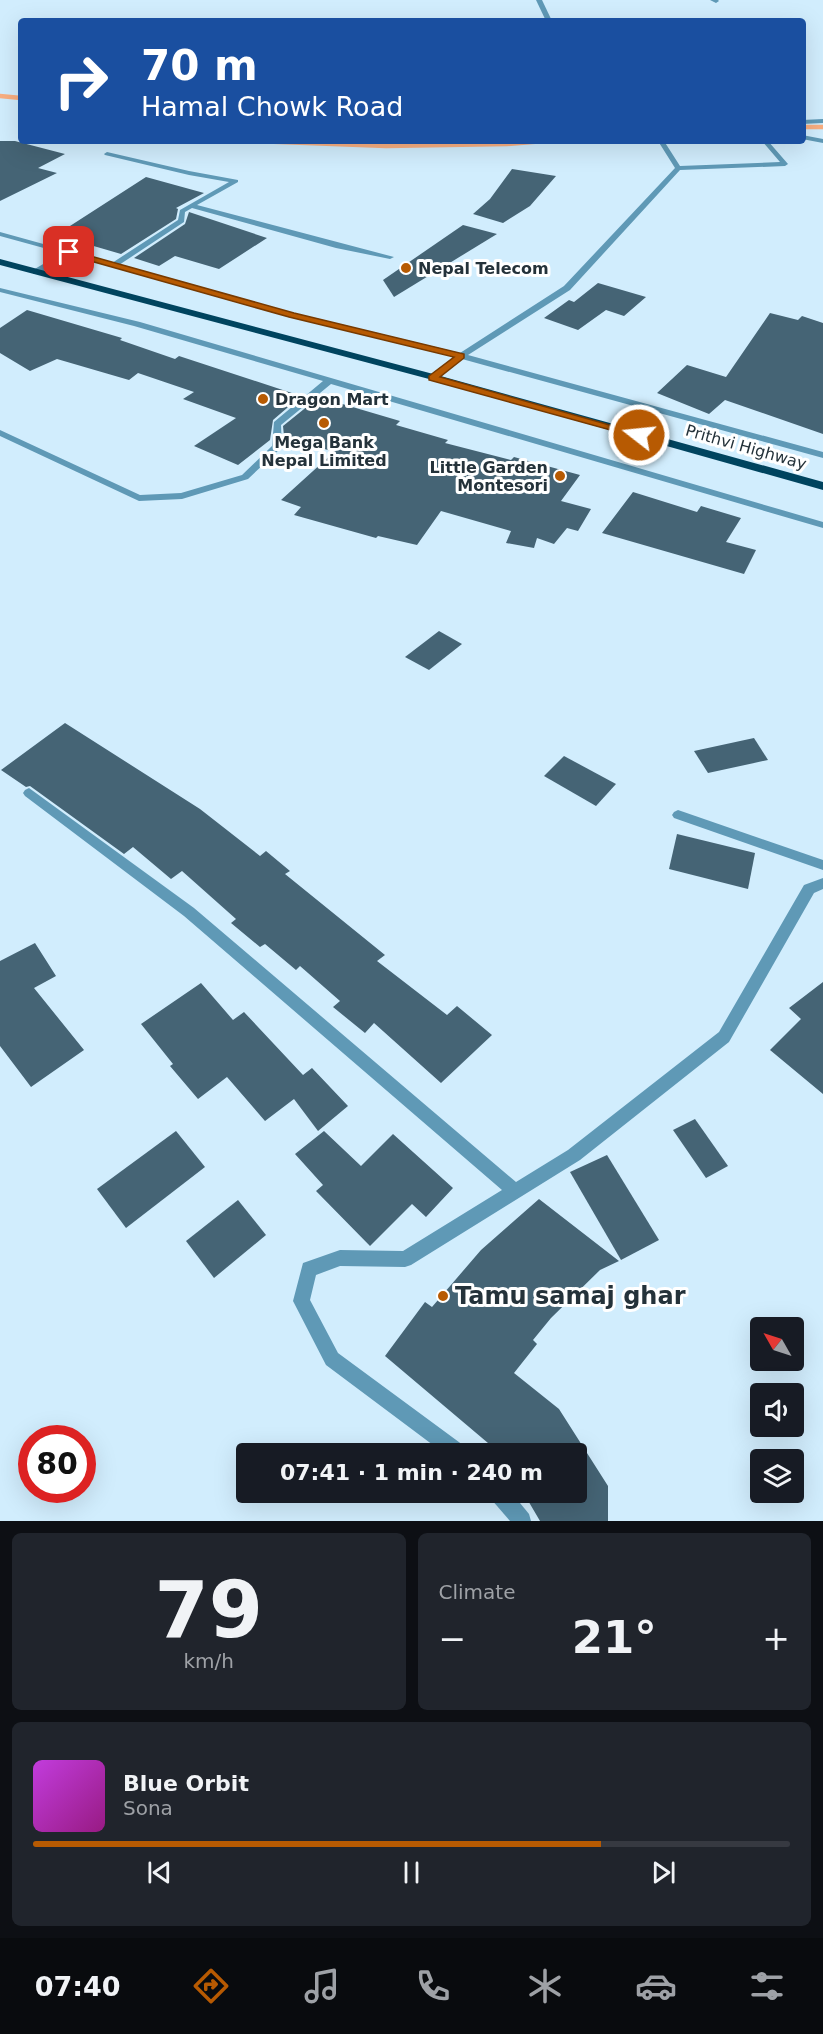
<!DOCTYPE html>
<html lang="en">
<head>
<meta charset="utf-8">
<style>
	:root { --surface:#171b24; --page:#20242c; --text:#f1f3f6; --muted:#9ea1a6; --line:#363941; --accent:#b75a02 }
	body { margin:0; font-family:"DejaVu Sans",sans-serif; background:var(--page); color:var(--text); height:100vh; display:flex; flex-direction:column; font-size:22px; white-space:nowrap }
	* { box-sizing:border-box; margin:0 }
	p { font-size:20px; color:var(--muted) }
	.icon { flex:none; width:33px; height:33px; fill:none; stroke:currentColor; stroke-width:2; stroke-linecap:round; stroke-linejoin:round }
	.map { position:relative; height:1521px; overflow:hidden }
	.details { display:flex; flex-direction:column; gap:12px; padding:12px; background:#0d0f14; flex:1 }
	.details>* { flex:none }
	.banner { position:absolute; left:18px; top:18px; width:788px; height:126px; border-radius:6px; box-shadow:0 6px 24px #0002; background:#1a4fa0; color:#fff; overflow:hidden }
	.needle { width:39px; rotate:309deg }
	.buttons { position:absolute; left:750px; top:1317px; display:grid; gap:12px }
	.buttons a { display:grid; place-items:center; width:54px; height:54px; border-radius:6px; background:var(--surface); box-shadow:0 6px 24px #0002; font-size:30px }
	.speed { position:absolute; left:18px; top:1425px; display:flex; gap:12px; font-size:30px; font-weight:700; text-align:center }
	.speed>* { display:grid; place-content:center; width:78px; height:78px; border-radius:50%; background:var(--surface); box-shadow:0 6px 24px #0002; line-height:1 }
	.speed .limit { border:9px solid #d22; background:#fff; color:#111 }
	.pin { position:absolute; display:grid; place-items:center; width:51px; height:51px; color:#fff; margin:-26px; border-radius:12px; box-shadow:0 3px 9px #0006 }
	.me { position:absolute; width:66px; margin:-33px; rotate:286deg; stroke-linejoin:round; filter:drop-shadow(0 0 4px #0008) }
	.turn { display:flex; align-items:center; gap:21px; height:126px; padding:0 24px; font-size:27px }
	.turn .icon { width:78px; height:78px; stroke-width:2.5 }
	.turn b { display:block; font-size:42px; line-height:51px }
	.big { font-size:45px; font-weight:700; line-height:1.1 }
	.details .widget { flex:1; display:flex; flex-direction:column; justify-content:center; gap:9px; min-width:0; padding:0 21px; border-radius:9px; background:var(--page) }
	.details .dial { align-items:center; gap:0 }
	.dial b { font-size:78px; line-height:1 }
	.song { display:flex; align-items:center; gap:18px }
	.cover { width:72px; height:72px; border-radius:9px; background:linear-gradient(135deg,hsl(290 70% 55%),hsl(310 70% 35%)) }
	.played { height:6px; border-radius:3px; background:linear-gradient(90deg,var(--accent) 75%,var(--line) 75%) }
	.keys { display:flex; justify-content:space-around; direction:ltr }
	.heat { display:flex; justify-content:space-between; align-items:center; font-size:33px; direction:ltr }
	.details .tiles { flex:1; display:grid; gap:12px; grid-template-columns:1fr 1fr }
	.widget:last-child { grid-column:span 2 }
	.trip { position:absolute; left:236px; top:1443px; width:351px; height:60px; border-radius:6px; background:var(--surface); box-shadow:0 6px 24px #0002; font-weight:700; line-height:60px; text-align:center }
	.dock { display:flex; height:96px; justify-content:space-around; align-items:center; background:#090b0e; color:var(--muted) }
	.dock .icon { width:42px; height:42px }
	.dock .active { color:var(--accent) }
	.dock b { font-size:27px; color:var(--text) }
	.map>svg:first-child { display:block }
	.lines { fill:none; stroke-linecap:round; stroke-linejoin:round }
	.stream { stroke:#f8ae80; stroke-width:4.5 }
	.building { fill:#456475 }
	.minor { fill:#5f99b6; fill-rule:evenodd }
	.trunk { fill:#00445f; fill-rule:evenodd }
	.route { fill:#b75a02; stroke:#773a01; stroke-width:1.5 }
	.poi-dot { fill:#b75a02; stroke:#fff; stroke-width:2 }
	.labels { text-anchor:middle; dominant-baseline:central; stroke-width:6; stroke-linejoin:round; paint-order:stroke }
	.far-poi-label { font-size:16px; font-weight:bold; fill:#24323a; stroke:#fff; text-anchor:start }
	.far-street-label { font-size:16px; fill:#24323a; stroke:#fff }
	.near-poi-label { font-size:24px; font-weight:bold; fill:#24323a; stroke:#fff; text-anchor:start }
</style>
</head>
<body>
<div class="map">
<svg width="823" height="1521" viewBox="0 0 823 1521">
	<rect width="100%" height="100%" fill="#d1edfd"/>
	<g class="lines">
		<!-- stream -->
		<g class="stream">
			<path d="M0,96L21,98"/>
			<path d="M802,127H823"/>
			<path d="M253,141L386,146L507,144L544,141"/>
		</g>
	</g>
	<!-- building -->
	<g class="building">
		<path d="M0,141H15L65,154L38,168L57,173L0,201Z"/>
		<path d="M512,169L556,176L530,206L503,223L473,214L490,199Z"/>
		<path d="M146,177L204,193L176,208L178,209L176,219L121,254L56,235Z"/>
		<path d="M189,212L267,238L219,269L175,256L159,266L134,258L185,224Z"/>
		<path d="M463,225L497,234L394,297L383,280Z"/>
		<path d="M598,283L646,297L624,316L606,310L578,330L544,318L569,300L574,302Z"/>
		<path d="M27,310L122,338L120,340L175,359L179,356L301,396L273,420L270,440L238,465L194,446L236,418L183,399L194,392L138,373L129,380L57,359L30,371L0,353V328Z"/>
		<path d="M770,313L798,320L802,316L823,323V434L725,400L709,414L657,393L687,365L726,377Z"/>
		<path d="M322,398L400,421L396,425L448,440L445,443L511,460L514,457L580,475L561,501L591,509L578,531L567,528L554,544L537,538L534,548L506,543L511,531L441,511L417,545L378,536L376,538L294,515L301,507L281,500L334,452L284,436L283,426L314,401L318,402Z"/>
		<path d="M633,492L697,512L701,506L741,518L726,542L756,550L744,574L602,533Z"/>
		<path d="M439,631L462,644L429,670L405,657Z"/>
		<path d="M65,723L200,809L260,856L266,851L290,871L285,874L385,955L377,961L447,1015L457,1006L492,1035L441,1083L374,1023L365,1033L333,1007L340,1001L300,966L296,970L265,944L260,947L231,923L236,919L182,871L171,879L133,847L124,854L30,786L26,787L1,770Z"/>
		<path d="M754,738L768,760L708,773L694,751Z"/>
		<path d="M564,756L616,784L596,806L544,776Z"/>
		<path d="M677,834L755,853L748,889L669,869Z"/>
		<path d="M35,943L56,976L34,988L84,1050L31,1087L0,1046V961Z"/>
		<path d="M823,982V1094L770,1050L801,1019L789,1008Z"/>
		<path d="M201,983L233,1020L244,1012L303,1075L312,1068L348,1106L318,1131L294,1099L265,1121L227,1077L198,1099L170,1066L173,1064L141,1024Z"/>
		<path d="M695,1119L728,1166L706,1178L673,1130Z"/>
		<path d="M176,1131L205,1167L126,1228L97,1189Z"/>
		<path d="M324,1131L361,1166L393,1134L453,1188L426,1217L412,1204L370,1246L316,1191L323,1185L295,1154Z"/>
		<path d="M607,1155L659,1240L621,1260L570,1172Z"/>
		<path d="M539,1199L619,1261L600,1270L551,1318L533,1340L537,1344L514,1373L559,1409L608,1486V1521H540L523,1492H576V1454H501L385,1356L425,1302L432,1307L481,1250Z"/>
		<path d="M238,1200L266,1235L214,1278L186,1241Z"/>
	</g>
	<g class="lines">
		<!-- minor -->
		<g class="minor">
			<path d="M536,0H542L552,21H546Z"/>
			<path d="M710,0H718L719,1L716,3Z"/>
			<path d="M823,119V123L802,124V120Z"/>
			<path d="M802,135L823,139V143L802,139Z"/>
			<path d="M658,141H664L680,166L780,162L762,141H768L788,164L785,166L680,170L570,290L468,355L823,452V458L462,359L436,379H430V375L455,357L289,317L69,255L39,274H33V270L62,253L0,236V232L112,263L178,220L180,210L229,182L189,175L105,155L104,154L107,152L189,171L238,180V182L197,205L394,257L390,259L336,248L192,208L185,212L184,222L119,265L294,313L460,353L564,286L675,168Z"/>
			<path d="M0,288L140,322L823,522V528L331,384L281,425L282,447L248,479L182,499L139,501L0,436V430L140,495L181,493L242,475L272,446L274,422L323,381L134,326L0,292Z"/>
			<path d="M29,788L194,908L516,1182L568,1150L719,1032L804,885L823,878V889L814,893L729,1042L580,1160L411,1265L405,1267L340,1266L316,1275L310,1300L338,1353L467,1448L470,1454H445L326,1365L293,1301L303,1263L340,1250L403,1251L502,1190L184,916L25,796L23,793L25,790Z"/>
			<path d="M678,810L823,860V870L674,818L672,815L674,812Z"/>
			<path d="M489,1492H511L529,1514L531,1521H510L491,1499Z"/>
		</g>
		<!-- trunk -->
		<path class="trunk" d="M0,259L437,375L823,482V490L429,379L0,265Z"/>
	</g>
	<!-- route -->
	<path class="route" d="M69,250L294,313L464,354V358L440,377L645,435L636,437L429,380V376L454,357L289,317L66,254L65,252Z"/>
	<!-- markers -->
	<g class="poi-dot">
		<circle cx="406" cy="268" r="6"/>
		<circle cx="263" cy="399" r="6"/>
		<circle cx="324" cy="423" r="6"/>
		<circle cx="560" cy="476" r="6"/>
		<circle cx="443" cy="1296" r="6"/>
	</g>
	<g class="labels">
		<!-- far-poi labels -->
		<g class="far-poi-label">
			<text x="418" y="268">Nepal Telecom</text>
			<text x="275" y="399">Dragon Mart</text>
			<text x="324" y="442" text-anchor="middle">Mega Bank<tspan x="324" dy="18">Nepal Limited</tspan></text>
			<text x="548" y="467" text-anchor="end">Little Garden<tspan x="548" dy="18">Montesori</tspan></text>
		</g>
		<!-- far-street labels -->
		<g class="far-street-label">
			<text transform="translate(746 447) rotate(16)">Prithvi Highway</text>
		</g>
		<!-- near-poi labels -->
		<g class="near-poi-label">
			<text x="455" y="1296">Tamu samaj ghar</text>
		</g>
	</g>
</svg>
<div class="buttons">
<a><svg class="needle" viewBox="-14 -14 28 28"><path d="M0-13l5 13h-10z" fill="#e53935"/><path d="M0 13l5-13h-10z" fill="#9ea1a6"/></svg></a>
<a><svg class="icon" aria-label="sound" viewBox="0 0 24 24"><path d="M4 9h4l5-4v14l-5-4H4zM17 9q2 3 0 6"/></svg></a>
<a><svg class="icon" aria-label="layers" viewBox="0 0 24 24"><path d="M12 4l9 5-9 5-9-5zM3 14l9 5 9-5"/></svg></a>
</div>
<div class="speed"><div class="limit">80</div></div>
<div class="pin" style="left:69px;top:252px;background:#d93025"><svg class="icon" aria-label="arrive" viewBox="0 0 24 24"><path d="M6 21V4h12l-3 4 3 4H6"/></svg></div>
<svg class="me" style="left:639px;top:435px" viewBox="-20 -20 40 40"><circle r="17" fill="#b75a02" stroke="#fff" stroke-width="3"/><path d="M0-11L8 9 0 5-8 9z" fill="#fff"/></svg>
<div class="trip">07:41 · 1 min · 240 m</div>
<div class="banner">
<div class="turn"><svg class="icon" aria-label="right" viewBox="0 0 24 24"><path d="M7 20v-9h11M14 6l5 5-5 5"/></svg><div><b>70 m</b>Hamal Chowk Road</div></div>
</div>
</div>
<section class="details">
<div class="tiles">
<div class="widget dial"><b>79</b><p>km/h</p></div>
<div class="widget"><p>Climate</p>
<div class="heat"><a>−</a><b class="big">21°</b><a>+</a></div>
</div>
<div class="widget">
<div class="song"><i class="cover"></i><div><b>Blue Orbit</b><p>Sona</p></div></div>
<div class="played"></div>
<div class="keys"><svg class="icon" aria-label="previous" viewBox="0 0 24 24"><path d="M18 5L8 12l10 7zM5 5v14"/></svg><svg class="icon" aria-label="pause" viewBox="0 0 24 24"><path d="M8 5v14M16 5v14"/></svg><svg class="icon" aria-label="next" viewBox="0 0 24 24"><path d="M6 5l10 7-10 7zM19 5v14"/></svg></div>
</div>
</div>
</section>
<nav class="dock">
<b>07:40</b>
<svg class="icon active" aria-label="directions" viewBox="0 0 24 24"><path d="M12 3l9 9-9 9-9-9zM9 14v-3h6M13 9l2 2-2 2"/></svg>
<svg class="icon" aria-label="music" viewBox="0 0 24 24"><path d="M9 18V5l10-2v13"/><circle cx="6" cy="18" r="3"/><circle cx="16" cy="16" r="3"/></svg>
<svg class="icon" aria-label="phone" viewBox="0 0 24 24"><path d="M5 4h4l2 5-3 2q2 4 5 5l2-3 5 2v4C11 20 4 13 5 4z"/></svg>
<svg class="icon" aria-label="climate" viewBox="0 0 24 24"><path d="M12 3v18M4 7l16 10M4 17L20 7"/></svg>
<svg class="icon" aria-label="car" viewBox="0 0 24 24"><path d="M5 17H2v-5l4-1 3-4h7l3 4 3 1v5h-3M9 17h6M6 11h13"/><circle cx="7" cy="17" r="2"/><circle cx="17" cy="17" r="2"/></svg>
<svg class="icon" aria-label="filters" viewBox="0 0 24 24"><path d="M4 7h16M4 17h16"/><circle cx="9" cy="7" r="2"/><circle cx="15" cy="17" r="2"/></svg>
</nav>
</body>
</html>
